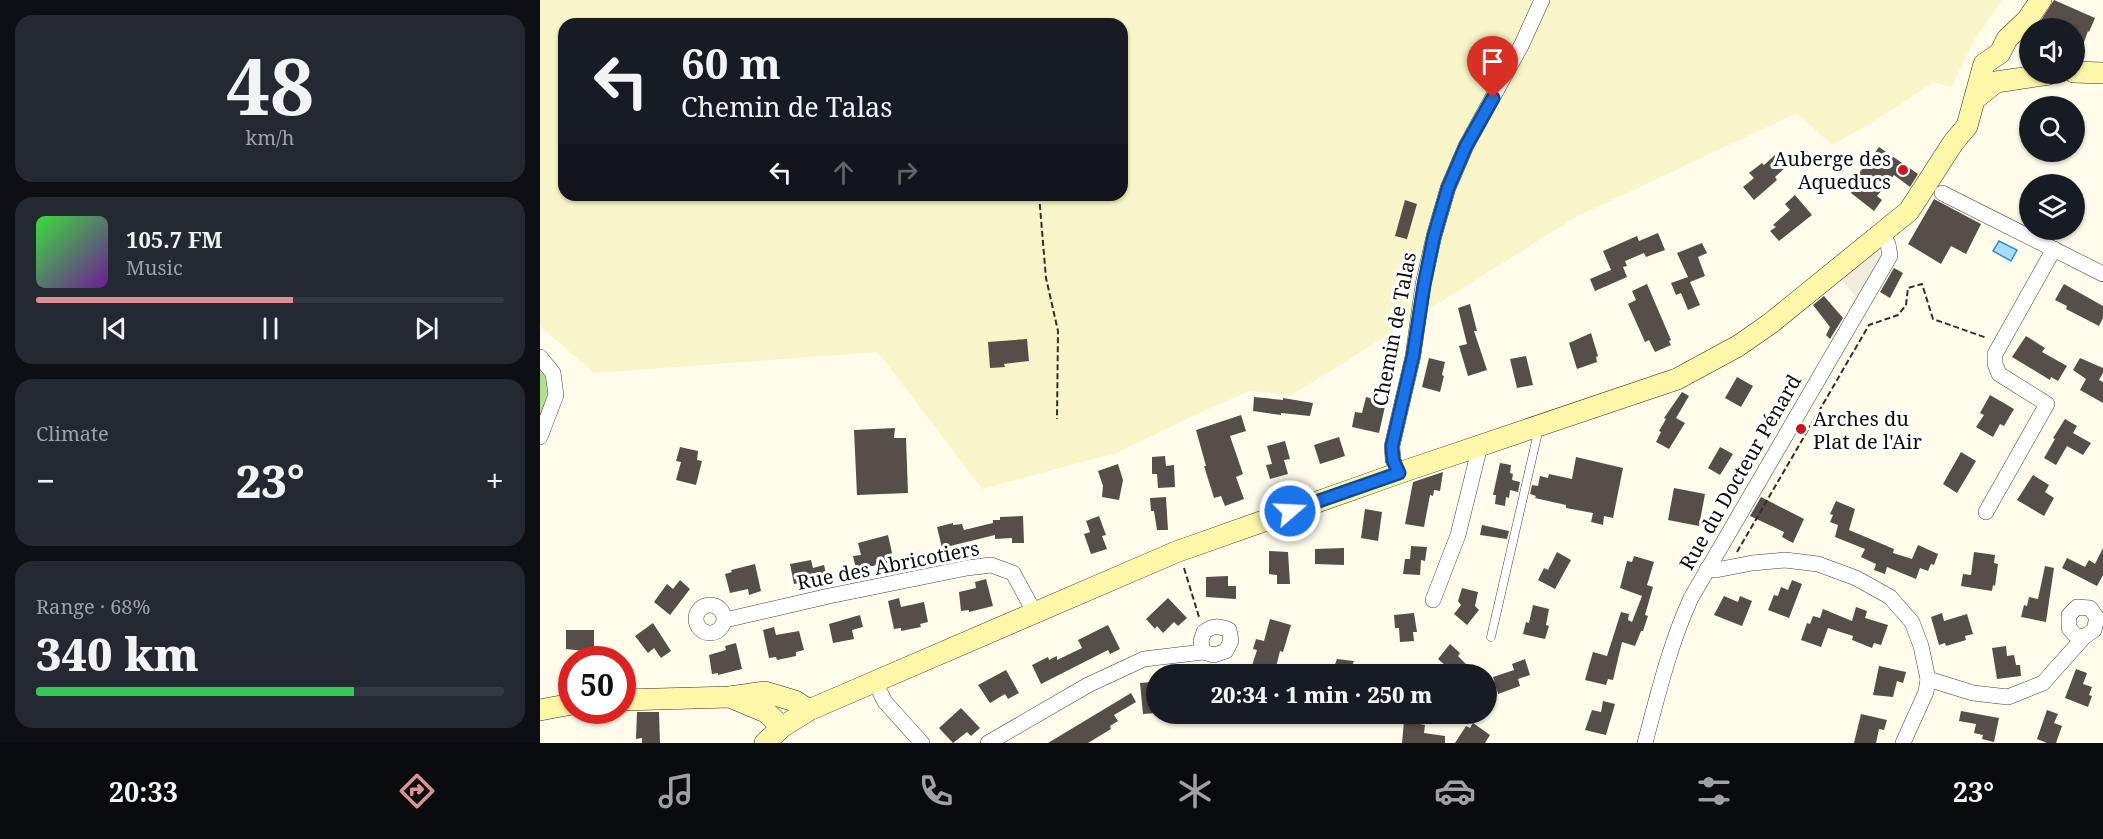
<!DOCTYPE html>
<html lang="en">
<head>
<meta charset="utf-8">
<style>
	:root { --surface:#171b24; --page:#242831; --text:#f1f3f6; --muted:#9ea1a6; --line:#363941; --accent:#df9094 }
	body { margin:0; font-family:"Noto Serif",serif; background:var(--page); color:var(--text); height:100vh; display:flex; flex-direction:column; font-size:22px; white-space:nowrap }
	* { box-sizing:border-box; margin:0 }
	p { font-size:20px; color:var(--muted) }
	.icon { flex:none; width:33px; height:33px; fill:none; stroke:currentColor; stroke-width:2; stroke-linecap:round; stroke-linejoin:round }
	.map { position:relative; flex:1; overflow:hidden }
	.side { display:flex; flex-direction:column; gap:15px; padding:15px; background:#0d0f14; width:540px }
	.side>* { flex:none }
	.hud { position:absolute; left:18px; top:18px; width:570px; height:183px; border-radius:18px; box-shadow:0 2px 4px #0004; background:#171b24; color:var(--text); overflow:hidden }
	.buttons { position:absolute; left:1479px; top:18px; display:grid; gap:12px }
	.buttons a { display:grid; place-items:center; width:66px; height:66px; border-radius:50%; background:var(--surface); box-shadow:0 2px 4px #0004; font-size:30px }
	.speed { position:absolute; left:18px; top:646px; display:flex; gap:12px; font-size:30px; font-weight:700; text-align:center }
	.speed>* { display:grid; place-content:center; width:78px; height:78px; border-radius:50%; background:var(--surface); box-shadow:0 2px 4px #0004; line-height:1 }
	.speed .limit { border:9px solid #d22; background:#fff; color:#111 }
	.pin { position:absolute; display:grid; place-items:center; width:51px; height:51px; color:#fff; margin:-62px -26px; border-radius:50% 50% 50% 0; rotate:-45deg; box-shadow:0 0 6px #0007 }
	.pin .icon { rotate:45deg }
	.me { position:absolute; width:66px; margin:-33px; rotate:71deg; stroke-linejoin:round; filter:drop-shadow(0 0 4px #0008) }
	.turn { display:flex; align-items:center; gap:21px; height:126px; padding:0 24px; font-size:27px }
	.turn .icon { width:78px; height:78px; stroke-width:2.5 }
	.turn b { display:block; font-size:42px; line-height:51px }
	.lanes { display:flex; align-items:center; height:57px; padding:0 24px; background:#0003; justify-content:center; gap:30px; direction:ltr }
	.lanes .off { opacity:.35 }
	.big { font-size:45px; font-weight:800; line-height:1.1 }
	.side .card { flex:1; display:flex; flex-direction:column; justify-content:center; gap:9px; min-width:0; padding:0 21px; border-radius:18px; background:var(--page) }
	.side .dial { align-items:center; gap:0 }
	.dial b { font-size:78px; line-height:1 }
	.song { display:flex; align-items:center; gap:18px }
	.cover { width:72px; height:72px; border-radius:9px; background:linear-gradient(135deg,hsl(120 70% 55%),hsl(280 70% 35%)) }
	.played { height:6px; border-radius:3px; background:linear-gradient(90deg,var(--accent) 55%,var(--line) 55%) }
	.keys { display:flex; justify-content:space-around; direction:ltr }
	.heat { display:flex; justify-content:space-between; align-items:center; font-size:33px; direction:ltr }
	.charge { height:9px; border-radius:4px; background:linear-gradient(90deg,#34c759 68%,var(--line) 0) }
	.trip { position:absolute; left:606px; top:664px; width:351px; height:60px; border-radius:30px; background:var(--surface); box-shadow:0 2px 4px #0004; font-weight:800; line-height:60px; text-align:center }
	.tabs { display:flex; height:96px; justify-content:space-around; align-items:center; background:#090b0e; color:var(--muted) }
	.tabs .icon { width:42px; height:42px }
	.tabs .selected { color:var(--accent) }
	.tabs b { font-size:27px; color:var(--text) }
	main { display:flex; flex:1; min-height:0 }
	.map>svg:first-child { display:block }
	.farmland { fill:#f8f5c9; fill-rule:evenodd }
	.forest { fill:#b2e08f }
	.plaza { fill:#f0ebda }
	.water { fill:#abdcfc; stroke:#2a91db; stroke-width:1.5 }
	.building { fill:#564e48 }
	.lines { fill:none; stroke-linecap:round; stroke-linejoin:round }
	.lane-casing { stroke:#404040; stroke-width:9 }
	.street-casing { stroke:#404040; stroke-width:16 }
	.secondary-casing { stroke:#2f2f2f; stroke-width:22 }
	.path { stroke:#2f2f2f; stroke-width:2; stroke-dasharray:6 3; stroke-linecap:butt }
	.lane { stroke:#fff; stroke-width:8 }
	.street { stroke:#fff; stroke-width:15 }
	.secondary { stroke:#fff7a7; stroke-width:21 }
	.route-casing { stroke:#114b97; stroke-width:15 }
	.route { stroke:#1a73e8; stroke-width:10 }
	.poi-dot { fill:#ca171c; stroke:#fff; stroke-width:2 }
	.labels { text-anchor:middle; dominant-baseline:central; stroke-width:6; stroke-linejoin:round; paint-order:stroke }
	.poi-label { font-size:20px; fill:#0d0d0d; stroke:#fff; text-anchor:end }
	.street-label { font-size:20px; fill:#0d0d0d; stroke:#fff }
</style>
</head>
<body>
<main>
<section class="side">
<div class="card dial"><b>48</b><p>km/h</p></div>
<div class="card">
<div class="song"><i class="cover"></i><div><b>105.7 FM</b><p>Music</p></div></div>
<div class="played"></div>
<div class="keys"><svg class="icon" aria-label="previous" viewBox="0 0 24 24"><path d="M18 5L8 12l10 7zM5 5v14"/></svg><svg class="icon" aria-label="pause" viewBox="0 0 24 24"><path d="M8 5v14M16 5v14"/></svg><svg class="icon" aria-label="next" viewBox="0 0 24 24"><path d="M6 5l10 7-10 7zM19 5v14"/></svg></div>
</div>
<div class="card"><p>Climate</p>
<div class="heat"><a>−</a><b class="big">23°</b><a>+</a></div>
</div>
<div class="card"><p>Range · 68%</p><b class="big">340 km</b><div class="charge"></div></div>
</section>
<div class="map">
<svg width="1563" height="743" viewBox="0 0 1563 743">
	<rect width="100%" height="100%" fill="#fffcec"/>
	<!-- farmland -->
	<path class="farmland" d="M0,0H1462L1435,39L1411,87L1394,82L1340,118L1292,145L1257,113L1036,217L752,395L710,391L657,414L576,453L442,489L338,352L54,373L0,326ZM24,24H582V195H24Z"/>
	<!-- forest -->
	<path class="forest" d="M0,358L13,373L0,437Z"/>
	<!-- plaza -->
	<path class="plaza" d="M1337,250L1342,256L1318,299L1299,277Z"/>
	<!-- water -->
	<path class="water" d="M1459,241L1477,250L1471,261L1453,251Z"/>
	<!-- building -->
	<g class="building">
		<path d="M1514,0L1555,18L1549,32L1548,31L1538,59H1534V28H1496Z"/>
		<path d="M1339,147L1378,174L1370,187L1354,175L1337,196L1342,200L1334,211L1311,193L1318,184L1313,180L1324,167L1320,164L1326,155L1331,158Z"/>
		<path d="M1235,155L1246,167L1235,177L1237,180L1214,200L1203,187L1214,178L1209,173L1222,163L1224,165Z"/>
		<path d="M1255,195L1272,215L1239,241L1230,231L1236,227L1233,225L1250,210L1245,204Z"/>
		<path d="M1394,199L1441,224L1426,254L1411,246L1401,264L1368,244Z"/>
		<path d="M865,200L877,204L867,239L855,236Z"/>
		<path d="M1118,233L1125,250L1106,257L1104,253L1085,261L1087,266L1083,267L1087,277L1055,291L1050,279L1071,270L1063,251L1097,236L1099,241Z"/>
		<path d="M1162,243L1167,253L1158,257L1165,276L1150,282L1160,305L1148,310L1141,293L1136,295L1131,283L1148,277L1137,253Z"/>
		<path d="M1354,268L1363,273L1350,298L1340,292Z"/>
		<path d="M1107,284L1131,340L1129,341L1131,345L1115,352L1109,340L1105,342L1088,304L1096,300L1092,291Z"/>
		<path d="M1524,284L1563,306V318L1559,326L1526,309L1527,306L1515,300Z"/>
		<path d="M1284,296L1303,318L1290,339L1286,335L1290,327L1273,305Z"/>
		<path d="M930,304L937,331H934L947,370L928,376L919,346L927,344L918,308Z"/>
		<path d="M1051,333L1058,356L1056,357L1057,362L1037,369L1029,343Z"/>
		<path d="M1486,336L1505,348L1502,352L1527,366L1518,381L1511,377L1510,380L1472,357Z"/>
		<path d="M487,339L489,361L464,364L465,367L450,368L448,342Z"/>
		<path d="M986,356L993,385L977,388L970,359Z"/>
		<path d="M889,358L905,362L902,375L904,376L900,392L882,387Z"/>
		<path d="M1540,358L1563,368V373L1559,380L1563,382V403L1540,390L1546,379L1533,370Z"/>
		<path d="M1197,377L1213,386L1201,407L1185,398Z"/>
		<path d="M1142,392L1149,396L1136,418L1145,423L1129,449L1116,442L1121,432L1119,431L1126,419L1124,418Z"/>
		<path d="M1450,395L1474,409L1464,426L1460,424L1453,437L1436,427L1444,415L1440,413Z"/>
		<path d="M714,397L743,400V398L773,403L770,416L741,413V415L713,411Z"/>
		<path d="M826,397L846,402L839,433L812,427L815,412L822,413Z"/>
		<path d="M701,415L706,431L690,436L703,474L696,477L704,499L685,506L681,496L674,498L664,466H666L656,430Z"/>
		<path d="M1525,419L1537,426L1533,433L1551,443L1543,455L1527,446L1516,465L1504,458L1515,439L1513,438Z"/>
		<path d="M355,428L354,438H366L368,493L317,495L314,430Z"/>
		<path d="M799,437L805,456L780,464L774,445Z"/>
		<path d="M745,441L750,459L744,460L748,474L730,479L726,465L732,464L727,446Z"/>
		<path d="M140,447L158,451L157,460L162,461L156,485L136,480L141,462L136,461Z"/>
		<path d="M1180,447L1193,454L1180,475L1168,468Z"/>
		<path d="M1421,452L1436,461L1417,493L1403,484Z"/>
		<path d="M625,456L626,466L634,465L635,487L618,488L617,474H612V457Z"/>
		<path d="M1036,457L1083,468L1073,518L1064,516L1063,525L1051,522L1053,513L1026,508V505L995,498L996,496L990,494L992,485L998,486L1000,476L1008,478L1009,474L1032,479Z"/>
		<path d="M960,463L971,465L970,473L973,474L972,480L980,482L978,492L970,490L969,498L966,497L965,506L955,504L956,495H953Z"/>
		<path d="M578,464L583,480L579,500L562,497L563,486L558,471Z"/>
		<path d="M903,472L900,491L894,490L893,496L890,495L884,527L865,524L873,482Z"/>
		<path d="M1493,475L1509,485L1505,492L1514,498L1504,516L1477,500Z"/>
		<path d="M1134,488L1165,494L1159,526L1128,520Z"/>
		<path d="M626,497L628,530H617L614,511H611L610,498Z"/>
		<path d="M1221,497L1264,519L1253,543L1242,537L1244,532L1210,516Z"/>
		<path d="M1296,501L1315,509L1309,530L1354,549L1353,553L1372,559L1378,545L1398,554L1394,565L1391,564L1388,571L1380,568L1376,579L1347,567L1345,574L1334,570L1336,564L1321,557L1325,549L1295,537L1298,525L1290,522L1293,515L1290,514Z"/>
		<path d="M825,509L842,512L838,541L821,538Z"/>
		<path d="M483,516L484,543H472V538L455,539V535L402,548L397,527L413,523V525L422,524L424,530L453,523V520H460V517Z"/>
		<path d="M559,516L566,535L562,536L567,549L551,554L544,534L550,532L546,521Z"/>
		<path d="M942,525L969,531L967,539L940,535Z"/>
		<path d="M348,535L354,562L316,569L313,556L321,555L318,543Z"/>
		<path d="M871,546L887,547L885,561L881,560L880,575L863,574L865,559H870Z"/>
		<path d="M804,548V565L775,564V549Z"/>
		<path d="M1563,548V575L1557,586L1522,568L1527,558L1545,567L1549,560L1555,564Z"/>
		<path d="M729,551L748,552L750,584H737V575L729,574Z"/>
		<path d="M1017,552L1031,560L1015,589L998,580L1004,568L1008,570Z"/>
		<path d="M1434,552L1455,555L1454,563L1458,564L1455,586L1453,585L1452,591L1421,586L1423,574L1431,575Z"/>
		<path d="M1094,556L1114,562L1107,585L1113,587L1105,615L1108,616L1103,631H1101L1095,646L1082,642L1073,680L1068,679L1066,685L1045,680L1053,652L1067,656L1081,612L1089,614L1088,620L1092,622L1102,596L1080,588L1087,561L1092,562Z"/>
		<path d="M271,560L273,568L284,565L287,578L254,584L250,564Z"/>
		<path d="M215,564L221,591L209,595L208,589L190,593L185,574L192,572L191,570Z"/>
		<path d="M1505,566L1514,568L1506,622L1481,617L1484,605L1487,606L1489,597L1498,599Z"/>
		<path d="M688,576V586H696V599L666,597V577Z"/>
		<path d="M446,579L453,606L429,612V610L421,611L419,592L436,588L435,582Z"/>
		<path d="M140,580L150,589L130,615L114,602L127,584L133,589Z"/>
		<path d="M1252,580L1262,584L1249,618L1228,610L1234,595L1238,596L1241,587L1248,590Z"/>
		<path d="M922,588L938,592L935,606L939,610L927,625L914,614L921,605L918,601Z"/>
		<path d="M1184,596L1198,602L1200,596L1212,601L1202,626L1174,615Z"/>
		<path d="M359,598L361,607L384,602L388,622L380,624L381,627L361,631V628L354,629L348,601Z"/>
		<path d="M628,598L647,618L638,626L634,622L623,633L617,626L615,629L606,619Z"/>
		<path d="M993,605L1009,609L1006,625L1009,626L1005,639L983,634L986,622L989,623Z"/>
		<path d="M1316,607L1327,611L1325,618L1348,625L1341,645L1334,643L1332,648L1312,640L1313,636L1288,628L1281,647L1261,640L1267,623L1270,624L1273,616L1280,618L1283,609L1312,621Z"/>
		<path d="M874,613L877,632H873L874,641L860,642L859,628H855L854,615Z"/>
		<path d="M1402,613L1404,621L1427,614L1433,634L1425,636L1426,640L1406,646L1405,643L1399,645L1391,617Z"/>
		<path d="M320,615L323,627L312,630L314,639L293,643L289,624Z"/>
		<path d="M730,619L751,625L743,652L740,651L734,675H709L717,650L713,649L716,639L724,641Z"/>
		<path d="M113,623L131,651L121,658L114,648L108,653L95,636Z"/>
		<path d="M568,625L580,649L570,654L568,650L501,684L492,665L508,657L509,660L517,656V660L542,648L538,640Z"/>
		<path d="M234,627L236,635L259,631L264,650L256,652V656L237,660L236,657L229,658L223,630Z"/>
		<path d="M26,630H54V652L26,649Z"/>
		<path d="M196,643L202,669L178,675V673L172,674L169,655L186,650L185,646Z"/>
		<path d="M910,644L920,653L918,656L929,667L922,675H909L902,670L906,666L898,659Z"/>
		<path d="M1466,646L1467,656L1474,655L1476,665H1480L1481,676L1457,679L1452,648Z"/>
		<path d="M797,659L814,661L808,675H791Z"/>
		<path d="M985,659L990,675L978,679L980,686L958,694L953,677L974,670L972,664Z"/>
		<path d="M1339,666L1366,672L1363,683L1357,681L1353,697L1333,695Z"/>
		<path d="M1536,669L1547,673L1543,684L1552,687L1549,695L1552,696L1548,707L1525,698Z"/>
		<path d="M466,670L479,693L468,699L465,694L450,703L438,685Z"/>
		<path d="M611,682L612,690H616V713L603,714L600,683Z"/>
		<path d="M591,693L596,702L574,715L578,721L570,726L571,729L548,743H508Z"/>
		<path d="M1063,701L1075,704L1066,735L1045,730L1052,710L1061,712Z"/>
		<path d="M421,708L440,728L431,736L427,732L413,743L399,728Z"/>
		<path d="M1507,710L1518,714L1514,723L1522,726L1516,743H1507L1497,739Z"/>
		<path d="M1421,711L1459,718L1454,742L1442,739L1443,735L1434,733L1436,724L1419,721Z"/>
		<path d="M97,712H119L120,743H102V738L96,739Z"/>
		<path d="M1321,714L1347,720L1344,730L1339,729L1336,743H1314Z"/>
		<path d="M864,721L885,725L884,733L905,736V743H862Z"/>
		<path d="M933,723L950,735L945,743H915L926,726L930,728Z"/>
	</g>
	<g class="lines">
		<!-- lane casing -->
		<g class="lane-casing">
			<path id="lane" d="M951,637L999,428"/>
		</g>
		<!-- street casing -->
		<g class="street-casing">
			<g id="street">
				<path d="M1402,193L1563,274"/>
				<path d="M0,357L13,373L16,395L0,437"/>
				<path d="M859,473L853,460L852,446L873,356L883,285L894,236L908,188L926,146L982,44L1002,0"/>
				<path d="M1446,512L1507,404L1459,374L1455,364V354L1514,249"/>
				<path d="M1167,569L1176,570L1212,563L1245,560L1278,564L1316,578L1350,597L1372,622L1381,646L1388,679L1386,692L1363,743"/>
				<path d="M893,600L918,535L940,446"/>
				<circle cx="170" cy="619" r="14"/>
				<path d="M185,620L289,596L427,568L451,565L473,573L491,606L497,613"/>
				<path d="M1388,679L1433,693L1468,697L1503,683L1544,637L1554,630L1557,618L1550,608L1537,607L1529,615V628L1535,635L1544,637"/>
				<path d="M335,682L345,702L382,743"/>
				<path d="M448,743L548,685L604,659L663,652L674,655L686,651L691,641L689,630C679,626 673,625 664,632L661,641L663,652"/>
				<path d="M1105,743C1118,694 1130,644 1151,598L1350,256L1348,244L1340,234"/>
			</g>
		</g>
		<!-- secondary casing -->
		<g class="secondary-casing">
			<g id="secondary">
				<path d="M1534,72L1563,73"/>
				<path d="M1435,99L1456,82L1509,74"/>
				<path d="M190,697L226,712L242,727"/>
				<path d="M82,700L190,697L225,692L255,701L269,710"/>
				<path d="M0,710L32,704"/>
				<path d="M225,743L242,727L269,710L636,552L859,473L1137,379L1198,346L1231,323L1369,211L1413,143L1427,126L1444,64L1460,53L1467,39L1487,20L1501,0"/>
			</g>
		</g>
		<!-- path -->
		<g class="path">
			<path d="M499,195L506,278L518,331L517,419"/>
			<path d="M1197,552L1329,325L1358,315L1366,305L1368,288L1382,284L1393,319L1447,338"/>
			<path d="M644,568L659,617"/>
		</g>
		<!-- lane -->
		<use href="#lane" class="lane"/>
		<!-- street -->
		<use href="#street" class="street"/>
		<!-- secondary -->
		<use href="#secondary" class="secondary"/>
	</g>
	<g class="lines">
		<!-- route casing -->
		<g class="route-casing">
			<path id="route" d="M750,511L859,473L853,460L852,446L873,356L884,285L894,236L908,188L926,146L953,98"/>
		</g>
		<!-- route -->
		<use href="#route" class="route"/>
	</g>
	<!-- markers -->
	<g class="poi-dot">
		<circle cx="1363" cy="170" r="6"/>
		<circle cx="1261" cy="429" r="6"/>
	</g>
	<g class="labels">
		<!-- poi labels -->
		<g class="poi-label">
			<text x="1351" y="158">Auberge des<tspan x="1351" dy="23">Aqueducs</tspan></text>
			<text x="1273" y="418" text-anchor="start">Arches du<tspan x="1273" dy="23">Plat de l'Air</tspan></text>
		</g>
		<!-- street labels -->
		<g class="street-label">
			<text transform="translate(854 329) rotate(-79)">Chemin de Talas</text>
			<text transform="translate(1200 472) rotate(-60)">Rue du Docteur Pénard</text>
			<text transform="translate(348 565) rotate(-11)">Rue des Abricotiers</text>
		</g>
	</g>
</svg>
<div class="buttons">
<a><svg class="icon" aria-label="sound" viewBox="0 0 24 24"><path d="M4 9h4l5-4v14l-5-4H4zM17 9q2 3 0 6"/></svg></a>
<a><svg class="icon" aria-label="search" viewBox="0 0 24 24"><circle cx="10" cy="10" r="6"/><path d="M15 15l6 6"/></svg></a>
<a><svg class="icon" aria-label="layers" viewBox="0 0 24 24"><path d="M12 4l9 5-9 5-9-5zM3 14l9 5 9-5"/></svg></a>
</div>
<div class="speed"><div class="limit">50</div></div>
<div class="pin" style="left:953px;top:98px;background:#d93025"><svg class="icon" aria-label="arrive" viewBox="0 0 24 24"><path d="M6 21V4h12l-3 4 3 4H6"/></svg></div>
<svg class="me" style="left:750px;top:511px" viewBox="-20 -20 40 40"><circle r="17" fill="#1a73e8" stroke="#fff" stroke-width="3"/><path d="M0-11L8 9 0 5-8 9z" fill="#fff"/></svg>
<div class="trip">20:34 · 1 min · 250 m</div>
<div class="hud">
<div class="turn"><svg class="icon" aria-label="left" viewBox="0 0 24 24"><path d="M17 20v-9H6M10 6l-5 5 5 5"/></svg><div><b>60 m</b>Chemin de Talas</div></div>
<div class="lanes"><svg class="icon" aria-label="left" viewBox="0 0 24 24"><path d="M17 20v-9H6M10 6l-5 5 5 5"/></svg><svg class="icon off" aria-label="ahead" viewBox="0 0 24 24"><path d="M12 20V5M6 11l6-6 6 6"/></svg><svg class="icon off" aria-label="right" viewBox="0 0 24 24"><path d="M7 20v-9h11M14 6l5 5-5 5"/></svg></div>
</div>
</div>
</main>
<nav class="tabs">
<b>20:33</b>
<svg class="icon selected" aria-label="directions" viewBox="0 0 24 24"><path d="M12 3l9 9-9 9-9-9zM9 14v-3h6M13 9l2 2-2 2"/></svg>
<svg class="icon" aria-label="music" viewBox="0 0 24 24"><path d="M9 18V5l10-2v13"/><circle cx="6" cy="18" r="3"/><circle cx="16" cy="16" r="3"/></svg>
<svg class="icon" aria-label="phone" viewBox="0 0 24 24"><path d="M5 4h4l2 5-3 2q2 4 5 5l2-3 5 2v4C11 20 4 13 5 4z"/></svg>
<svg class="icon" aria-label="climate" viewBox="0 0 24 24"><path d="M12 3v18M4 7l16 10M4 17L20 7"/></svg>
<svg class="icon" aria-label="car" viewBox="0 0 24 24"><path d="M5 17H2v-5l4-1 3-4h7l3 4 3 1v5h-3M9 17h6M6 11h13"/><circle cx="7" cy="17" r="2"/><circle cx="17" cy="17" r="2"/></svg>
<svg class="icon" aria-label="filters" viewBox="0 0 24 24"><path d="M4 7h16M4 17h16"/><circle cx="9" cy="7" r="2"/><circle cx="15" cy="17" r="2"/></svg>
<b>23°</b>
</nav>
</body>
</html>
